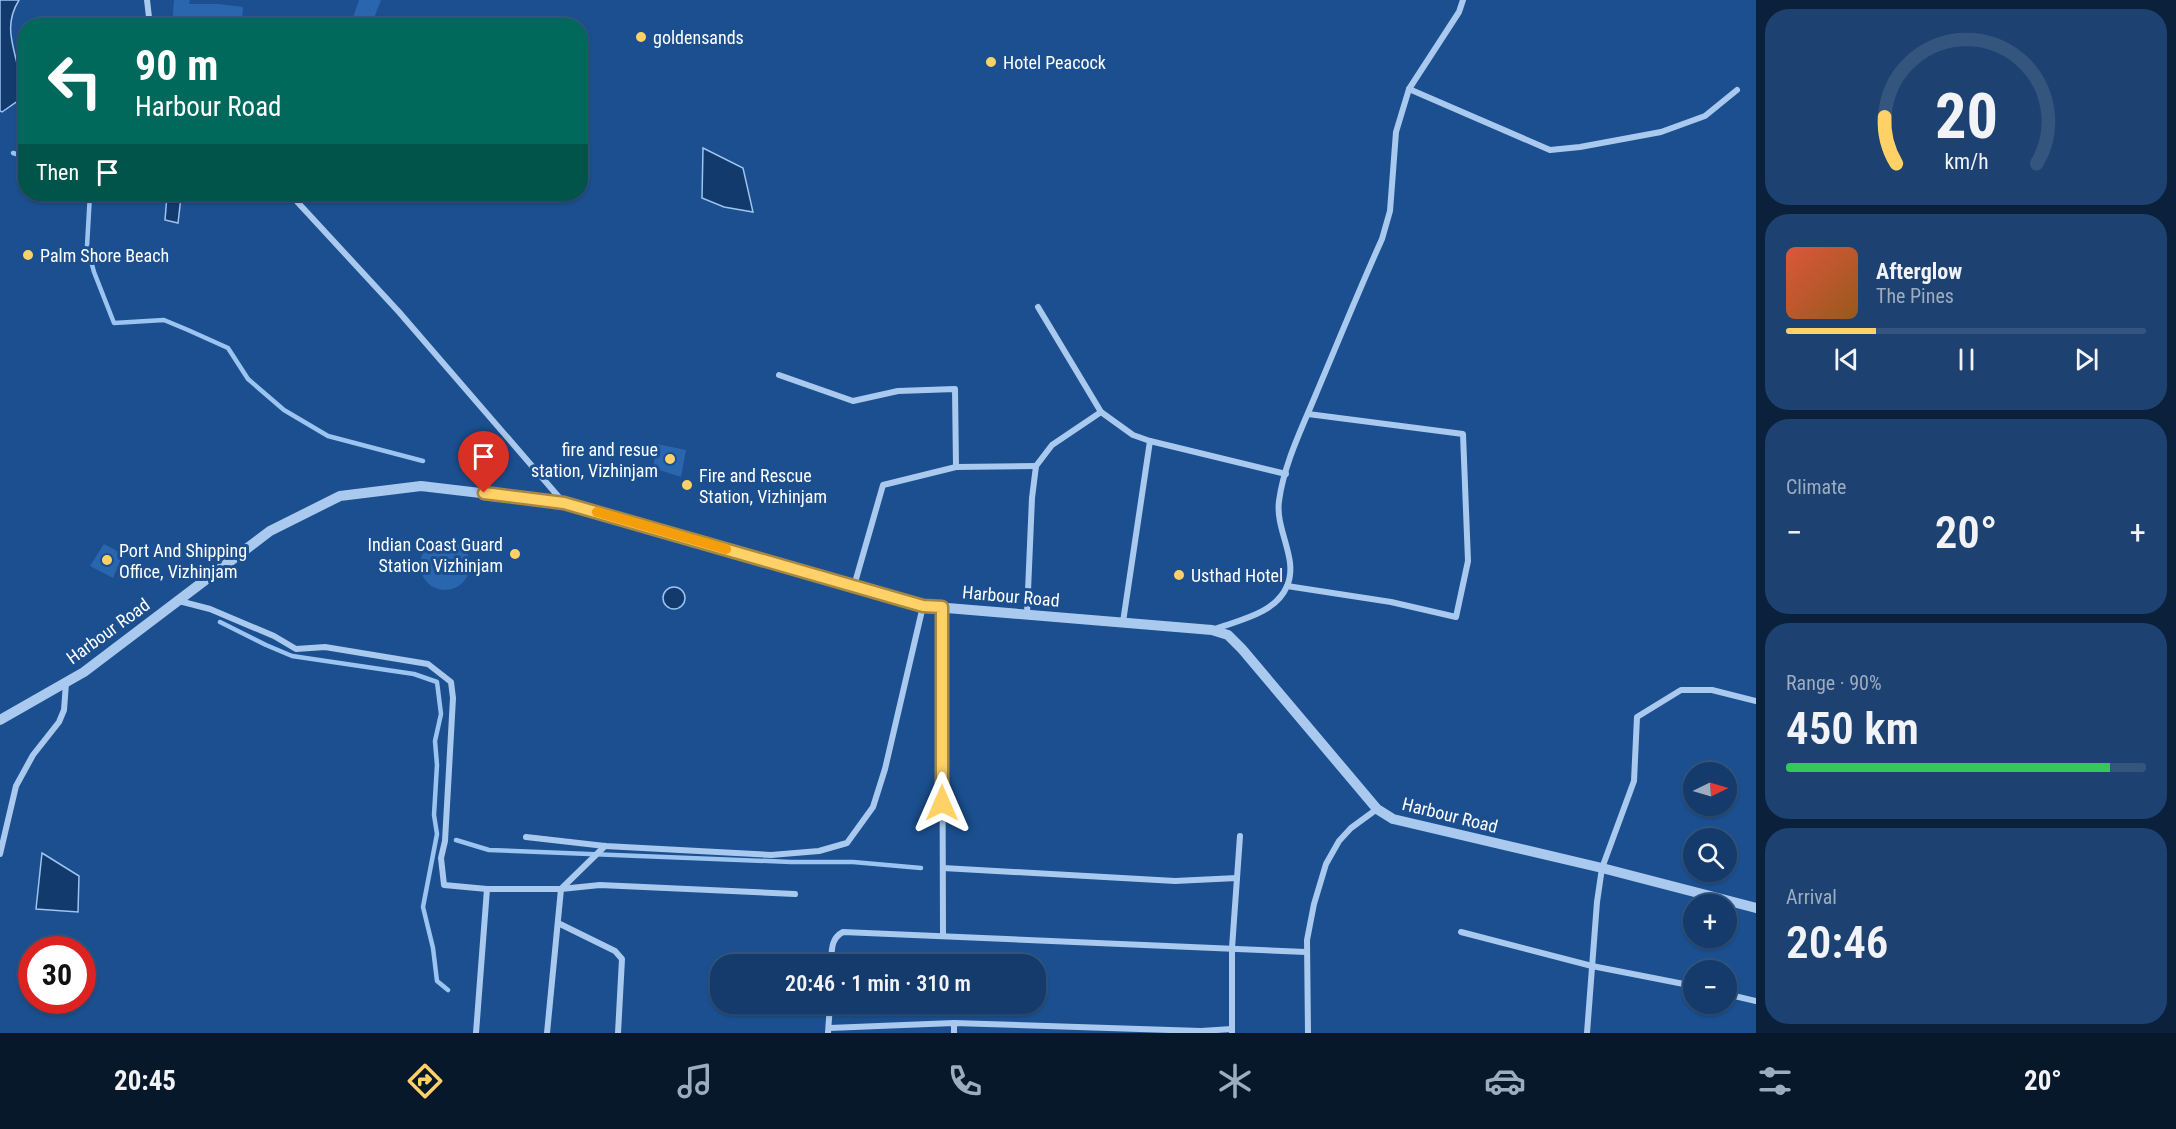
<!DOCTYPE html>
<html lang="en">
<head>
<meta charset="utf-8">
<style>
	:root { --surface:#143b6b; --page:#1d4271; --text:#f1f3f6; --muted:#9dadc1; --line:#33557e; --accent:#ffd166 }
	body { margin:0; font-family:"Roboto Condensed",sans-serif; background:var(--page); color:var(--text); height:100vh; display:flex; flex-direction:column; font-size:22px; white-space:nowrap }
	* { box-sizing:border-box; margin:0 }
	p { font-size:20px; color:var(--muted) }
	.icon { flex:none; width:33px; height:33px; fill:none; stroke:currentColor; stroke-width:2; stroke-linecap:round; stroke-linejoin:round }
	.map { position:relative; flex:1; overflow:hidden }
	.details { display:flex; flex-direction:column; gap:9px; padding:9px; background:#0b203b; width:420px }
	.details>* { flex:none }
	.banner { position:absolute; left:18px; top:18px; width:570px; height:183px; border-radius:24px; box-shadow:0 2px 4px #0004,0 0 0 2px var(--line); background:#00695c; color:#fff; overflow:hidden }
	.needle { width:39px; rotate:85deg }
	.tools { position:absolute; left:1683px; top:762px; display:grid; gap:12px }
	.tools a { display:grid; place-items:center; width:54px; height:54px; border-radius:50%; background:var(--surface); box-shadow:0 2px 4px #0004,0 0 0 2px var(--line); font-size:30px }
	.speed { position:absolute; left:18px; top:936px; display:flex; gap:12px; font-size:30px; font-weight:700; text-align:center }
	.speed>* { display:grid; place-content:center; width:78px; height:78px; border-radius:50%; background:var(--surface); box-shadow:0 2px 4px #0004,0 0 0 2px var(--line); line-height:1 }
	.speed .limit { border:9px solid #d22; background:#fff; color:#111 }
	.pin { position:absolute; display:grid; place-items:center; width:51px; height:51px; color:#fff; margin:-62px -26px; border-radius:50% 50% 50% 0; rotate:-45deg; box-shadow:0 0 6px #0007 }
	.pin .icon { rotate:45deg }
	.me { position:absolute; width:66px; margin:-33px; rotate:0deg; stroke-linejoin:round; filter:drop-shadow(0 0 4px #0008) }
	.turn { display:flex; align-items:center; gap:21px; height:126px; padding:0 18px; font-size:27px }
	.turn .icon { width:78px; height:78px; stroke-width:2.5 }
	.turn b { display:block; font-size:42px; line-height:51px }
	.then { display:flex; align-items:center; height:57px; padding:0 18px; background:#0003; gap:12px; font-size:22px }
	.big { font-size:45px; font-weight:600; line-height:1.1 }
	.details .tile { flex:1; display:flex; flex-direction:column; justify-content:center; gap:9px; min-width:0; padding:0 21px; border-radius:24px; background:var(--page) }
	.details .dial { align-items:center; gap:0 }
	.dial svg { height:156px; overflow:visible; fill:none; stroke:var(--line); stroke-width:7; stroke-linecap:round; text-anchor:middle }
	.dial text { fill:var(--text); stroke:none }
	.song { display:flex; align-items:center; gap:18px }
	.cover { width:72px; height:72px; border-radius:9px; background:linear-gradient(135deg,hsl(10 70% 55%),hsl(30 70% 35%)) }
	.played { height:6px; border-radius:3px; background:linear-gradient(90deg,var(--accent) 25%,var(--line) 25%) }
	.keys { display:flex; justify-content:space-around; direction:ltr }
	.heat { display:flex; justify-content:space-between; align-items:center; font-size:33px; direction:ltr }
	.charge { height:9px; border-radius:4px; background:linear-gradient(90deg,#34c759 90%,var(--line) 0) }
	.trip { position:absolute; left:710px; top:954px; width:336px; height:60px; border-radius:24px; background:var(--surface); box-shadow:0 2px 4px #0004,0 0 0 2px var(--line); font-weight:600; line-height:60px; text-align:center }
	.tabs { display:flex; height:96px; justify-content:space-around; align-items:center; background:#08182b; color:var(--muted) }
	.tabs .icon { width:42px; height:42px }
	.tabs .active { color:var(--accent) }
	.tabs b { font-size:27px; color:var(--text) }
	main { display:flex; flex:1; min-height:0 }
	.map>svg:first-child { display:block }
	.water { fill:#123a6d; stroke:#9cc4f0; stroke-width:1.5 }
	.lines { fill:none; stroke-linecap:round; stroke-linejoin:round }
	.stream { stroke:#9cc4f0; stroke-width:4.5 }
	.building { fill:#2a66ad }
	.minor { stroke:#a9c9ee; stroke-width:6 }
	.tertiary { stroke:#a9c9ee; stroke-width:10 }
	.route-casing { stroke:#a68842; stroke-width:15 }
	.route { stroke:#ffd166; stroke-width:10 }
	.slow { stroke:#f59e0b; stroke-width:10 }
	.poi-dot { fill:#ffd166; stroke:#1b4f8f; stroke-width:2 }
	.labels { text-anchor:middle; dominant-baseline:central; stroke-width:6; stroke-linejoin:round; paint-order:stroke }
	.poi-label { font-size:18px; fill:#fff; stroke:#1b4f8f; text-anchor:start }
	.street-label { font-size:18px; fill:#fff; stroke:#1b4f8f }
</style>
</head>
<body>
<main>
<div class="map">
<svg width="1756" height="1033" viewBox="0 0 1756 1033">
	<rect width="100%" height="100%" fill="#1b4f8f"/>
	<!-- water -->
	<g class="water">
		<path d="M0,0H19C1,29 17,51 20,80C20,87 19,94 19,100L2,112L0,111Z"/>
		<path d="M703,148L743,168L753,212L724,207L702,198Z"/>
		<path d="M167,196L181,197L178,223L165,220Z"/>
		<circle cx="674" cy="598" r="11"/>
		<path d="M42,853L79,876L78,912L36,909Z"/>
	</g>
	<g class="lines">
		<!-- stream -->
		<g class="stream">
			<path d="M13,153L26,157"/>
			<path d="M90,194L87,246L94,272L114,323L164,320L188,330L228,348L248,379L284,410L328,436L423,461"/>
			<path d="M220,622L266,645L292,656L414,674L437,682L441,714L435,741L437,765L434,815L437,834L423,907L433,948L437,981L448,990"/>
			<path d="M456,840L489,850L791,862H853L921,868"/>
		</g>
	</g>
	<!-- building -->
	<g class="building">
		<path d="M174,0H190L189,4H219L243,7L242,21L219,20V26H172Z"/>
		<path d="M359,0H381L371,26H350Z"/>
		<path d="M657,444L686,450L681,477L653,468Z"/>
		<circle cx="445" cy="565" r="25"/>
		<path d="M104,544L123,554L113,578L90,566Z"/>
	</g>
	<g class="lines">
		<!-- minor -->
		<g class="minor">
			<path d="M147,0L150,26"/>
			<path d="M1409,89L1550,150L1580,147L1661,132L1705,116L1737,90"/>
			<path d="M290,194L399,312L564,503"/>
			<path d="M1038,307L1101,412L1133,435L1150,441L1286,474"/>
			<path d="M779,375L853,401L898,391L955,389L956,467"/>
			<path d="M854,586L883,485L956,467L1036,466"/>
			<path d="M1287,586L1391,602L1456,617L1468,561L1463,434L1308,414"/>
			<path d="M179,601L210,609L274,636L296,649L325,647L428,664L451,682L453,698L445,841L441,858L444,885L487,889H561L600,885L795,894"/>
			<path d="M942,607L943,936"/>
			<path d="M1027,614L1032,498L1036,466L1052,445L1101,412"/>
			<path d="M1123,622L1150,441"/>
			<path d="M1215,629C1240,620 1276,613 1287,586C1299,559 1275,530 1279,501C1284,464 1302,428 1316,394C1338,342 1359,290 1382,239L1390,211L1396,132L1409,89L1459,12L1463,0"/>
			<path d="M526,837L605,846L771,855L819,851L847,843L873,807L885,769L923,606"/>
			<path d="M0,854L16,786L33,755L59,722L64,710L66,683"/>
			<path d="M943,868L1175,881L1237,878"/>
			<path d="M558,923L615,951L622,959L618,1033"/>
			<path d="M1461,932L1592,966L1694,986"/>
			<path d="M831,964C832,951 830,939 843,932L1306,952"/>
			<path d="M1726,994L1756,1001"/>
			<path d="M829,1028L954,1023L1201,1031L1232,1029"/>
			<path d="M1232,1032V948L1240,836"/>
			<path d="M476,1033L487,889"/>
			<path d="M547,1033L561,889L605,846"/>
			<path d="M828,1033L830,1004"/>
			<path d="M954,1033V1023"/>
			<path d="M1308,1033L1307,940L1314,904L1326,864L1339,841L1351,828L1377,809"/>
			<path d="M1587,1033L1597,902L1602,868L1634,781L1637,717L1681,690H1712L1756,701"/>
		</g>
		<!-- tertiary -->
		<path class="tertiary" d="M0,720L84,672L270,531L340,496L421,486L564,503L923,606L1212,630L1228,635L1242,649L1377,809L1393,819L1602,868L1756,908"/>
	</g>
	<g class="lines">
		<!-- route casing -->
		<g class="route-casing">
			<path id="route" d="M484,493L564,503L923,606L942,607V803"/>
		</g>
		<!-- route -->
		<use href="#route" class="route"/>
		<!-- slow -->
		<path class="slow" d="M597,512L726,549"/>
	</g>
	<!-- markers -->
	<g class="poi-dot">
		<circle cx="641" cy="37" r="6"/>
		<circle cx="991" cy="62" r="6"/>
		<circle cx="28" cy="255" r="6"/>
		<circle cx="670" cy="459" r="6"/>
		<circle cx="687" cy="485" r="6"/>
		<circle cx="515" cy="554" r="6"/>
		<circle cx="107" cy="560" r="6"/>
		<circle cx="1179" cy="575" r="6"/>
	</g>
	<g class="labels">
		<!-- poi labels -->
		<g class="poi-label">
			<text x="653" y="37">goldensands</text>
			<text x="1003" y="62">Hotel Peacock</text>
			<text x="40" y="255">Palm Shore Beach</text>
			<text x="658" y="449" text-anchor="end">fire and resue<tspan x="658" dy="21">station, Vizhinjam</tspan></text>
			<text x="699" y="475">Fire and Rescue<tspan x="699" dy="21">Station, Vizhinjam</tspan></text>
			<text x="503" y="544" text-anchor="end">Indian Coast Guard<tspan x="503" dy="21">Station Vizhinjam</tspan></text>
			<text x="119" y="550">Port And Shipping<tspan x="119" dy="21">Office, Vizhinjam</tspan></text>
			<text x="1191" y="575">Usthad Hotel</text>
		</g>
		<!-- street labels -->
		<g class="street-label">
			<text transform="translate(1011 596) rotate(5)">Harbour Road</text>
			<text transform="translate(108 631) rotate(-36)">Harbour Road</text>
			<text transform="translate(1450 815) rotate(14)">Harbour Road</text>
		</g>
	</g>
</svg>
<div class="tools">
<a><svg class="needle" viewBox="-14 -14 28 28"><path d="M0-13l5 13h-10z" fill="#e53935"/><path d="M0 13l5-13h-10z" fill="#9dadc1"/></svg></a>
<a><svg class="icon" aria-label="search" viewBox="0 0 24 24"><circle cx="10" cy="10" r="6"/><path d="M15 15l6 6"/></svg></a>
<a>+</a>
<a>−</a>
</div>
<div class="speed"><div class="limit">30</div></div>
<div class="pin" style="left:484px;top:493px;background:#d93025"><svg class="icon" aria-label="arrive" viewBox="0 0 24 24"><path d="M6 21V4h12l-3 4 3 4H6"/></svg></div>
<svg class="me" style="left:942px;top:803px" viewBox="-20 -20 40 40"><path d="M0-17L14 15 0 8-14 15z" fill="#ffd166" stroke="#fff" stroke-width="4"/></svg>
<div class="trip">20:46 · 1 min · 310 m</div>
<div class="banner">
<div class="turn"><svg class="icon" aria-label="left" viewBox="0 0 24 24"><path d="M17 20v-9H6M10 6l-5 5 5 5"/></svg><div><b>90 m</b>Harbour Road</div></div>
<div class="then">Then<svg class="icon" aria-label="arrive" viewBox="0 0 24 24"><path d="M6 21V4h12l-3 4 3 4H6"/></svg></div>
</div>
</div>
<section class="details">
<div class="tile dial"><svg viewBox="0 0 100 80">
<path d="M14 69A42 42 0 1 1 86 69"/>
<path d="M14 69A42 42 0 0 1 8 45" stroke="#ffd166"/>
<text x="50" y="56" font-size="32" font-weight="700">20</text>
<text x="50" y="72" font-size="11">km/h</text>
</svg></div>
<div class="tile">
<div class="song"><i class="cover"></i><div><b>Afterglow</b><p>The Pines</p></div></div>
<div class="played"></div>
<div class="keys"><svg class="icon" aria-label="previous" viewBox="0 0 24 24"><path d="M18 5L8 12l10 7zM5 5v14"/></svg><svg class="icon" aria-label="pause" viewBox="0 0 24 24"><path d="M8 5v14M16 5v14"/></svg><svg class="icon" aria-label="next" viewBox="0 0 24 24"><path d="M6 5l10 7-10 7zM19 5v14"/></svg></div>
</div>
<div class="tile"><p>Climate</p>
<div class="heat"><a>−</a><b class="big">20°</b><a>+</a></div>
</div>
<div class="tile"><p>Range · 90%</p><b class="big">450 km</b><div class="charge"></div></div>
<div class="tile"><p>Arrival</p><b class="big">20:46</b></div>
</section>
</main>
<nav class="tabs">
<b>20:45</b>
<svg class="icon active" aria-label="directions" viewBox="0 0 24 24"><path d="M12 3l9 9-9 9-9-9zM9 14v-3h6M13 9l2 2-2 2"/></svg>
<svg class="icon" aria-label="music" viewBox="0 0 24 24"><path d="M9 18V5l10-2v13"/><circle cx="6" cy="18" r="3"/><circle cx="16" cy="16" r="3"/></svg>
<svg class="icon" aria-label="phone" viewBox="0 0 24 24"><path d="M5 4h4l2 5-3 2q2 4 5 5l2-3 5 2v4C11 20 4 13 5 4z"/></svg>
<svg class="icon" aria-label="climate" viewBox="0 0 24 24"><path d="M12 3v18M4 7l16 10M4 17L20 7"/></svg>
<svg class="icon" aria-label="car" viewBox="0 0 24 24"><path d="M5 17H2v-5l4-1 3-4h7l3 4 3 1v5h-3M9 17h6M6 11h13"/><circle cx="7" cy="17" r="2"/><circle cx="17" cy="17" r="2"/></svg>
<svg class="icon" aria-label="filters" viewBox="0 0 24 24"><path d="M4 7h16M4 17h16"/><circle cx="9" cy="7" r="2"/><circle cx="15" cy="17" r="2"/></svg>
<b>20°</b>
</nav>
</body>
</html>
